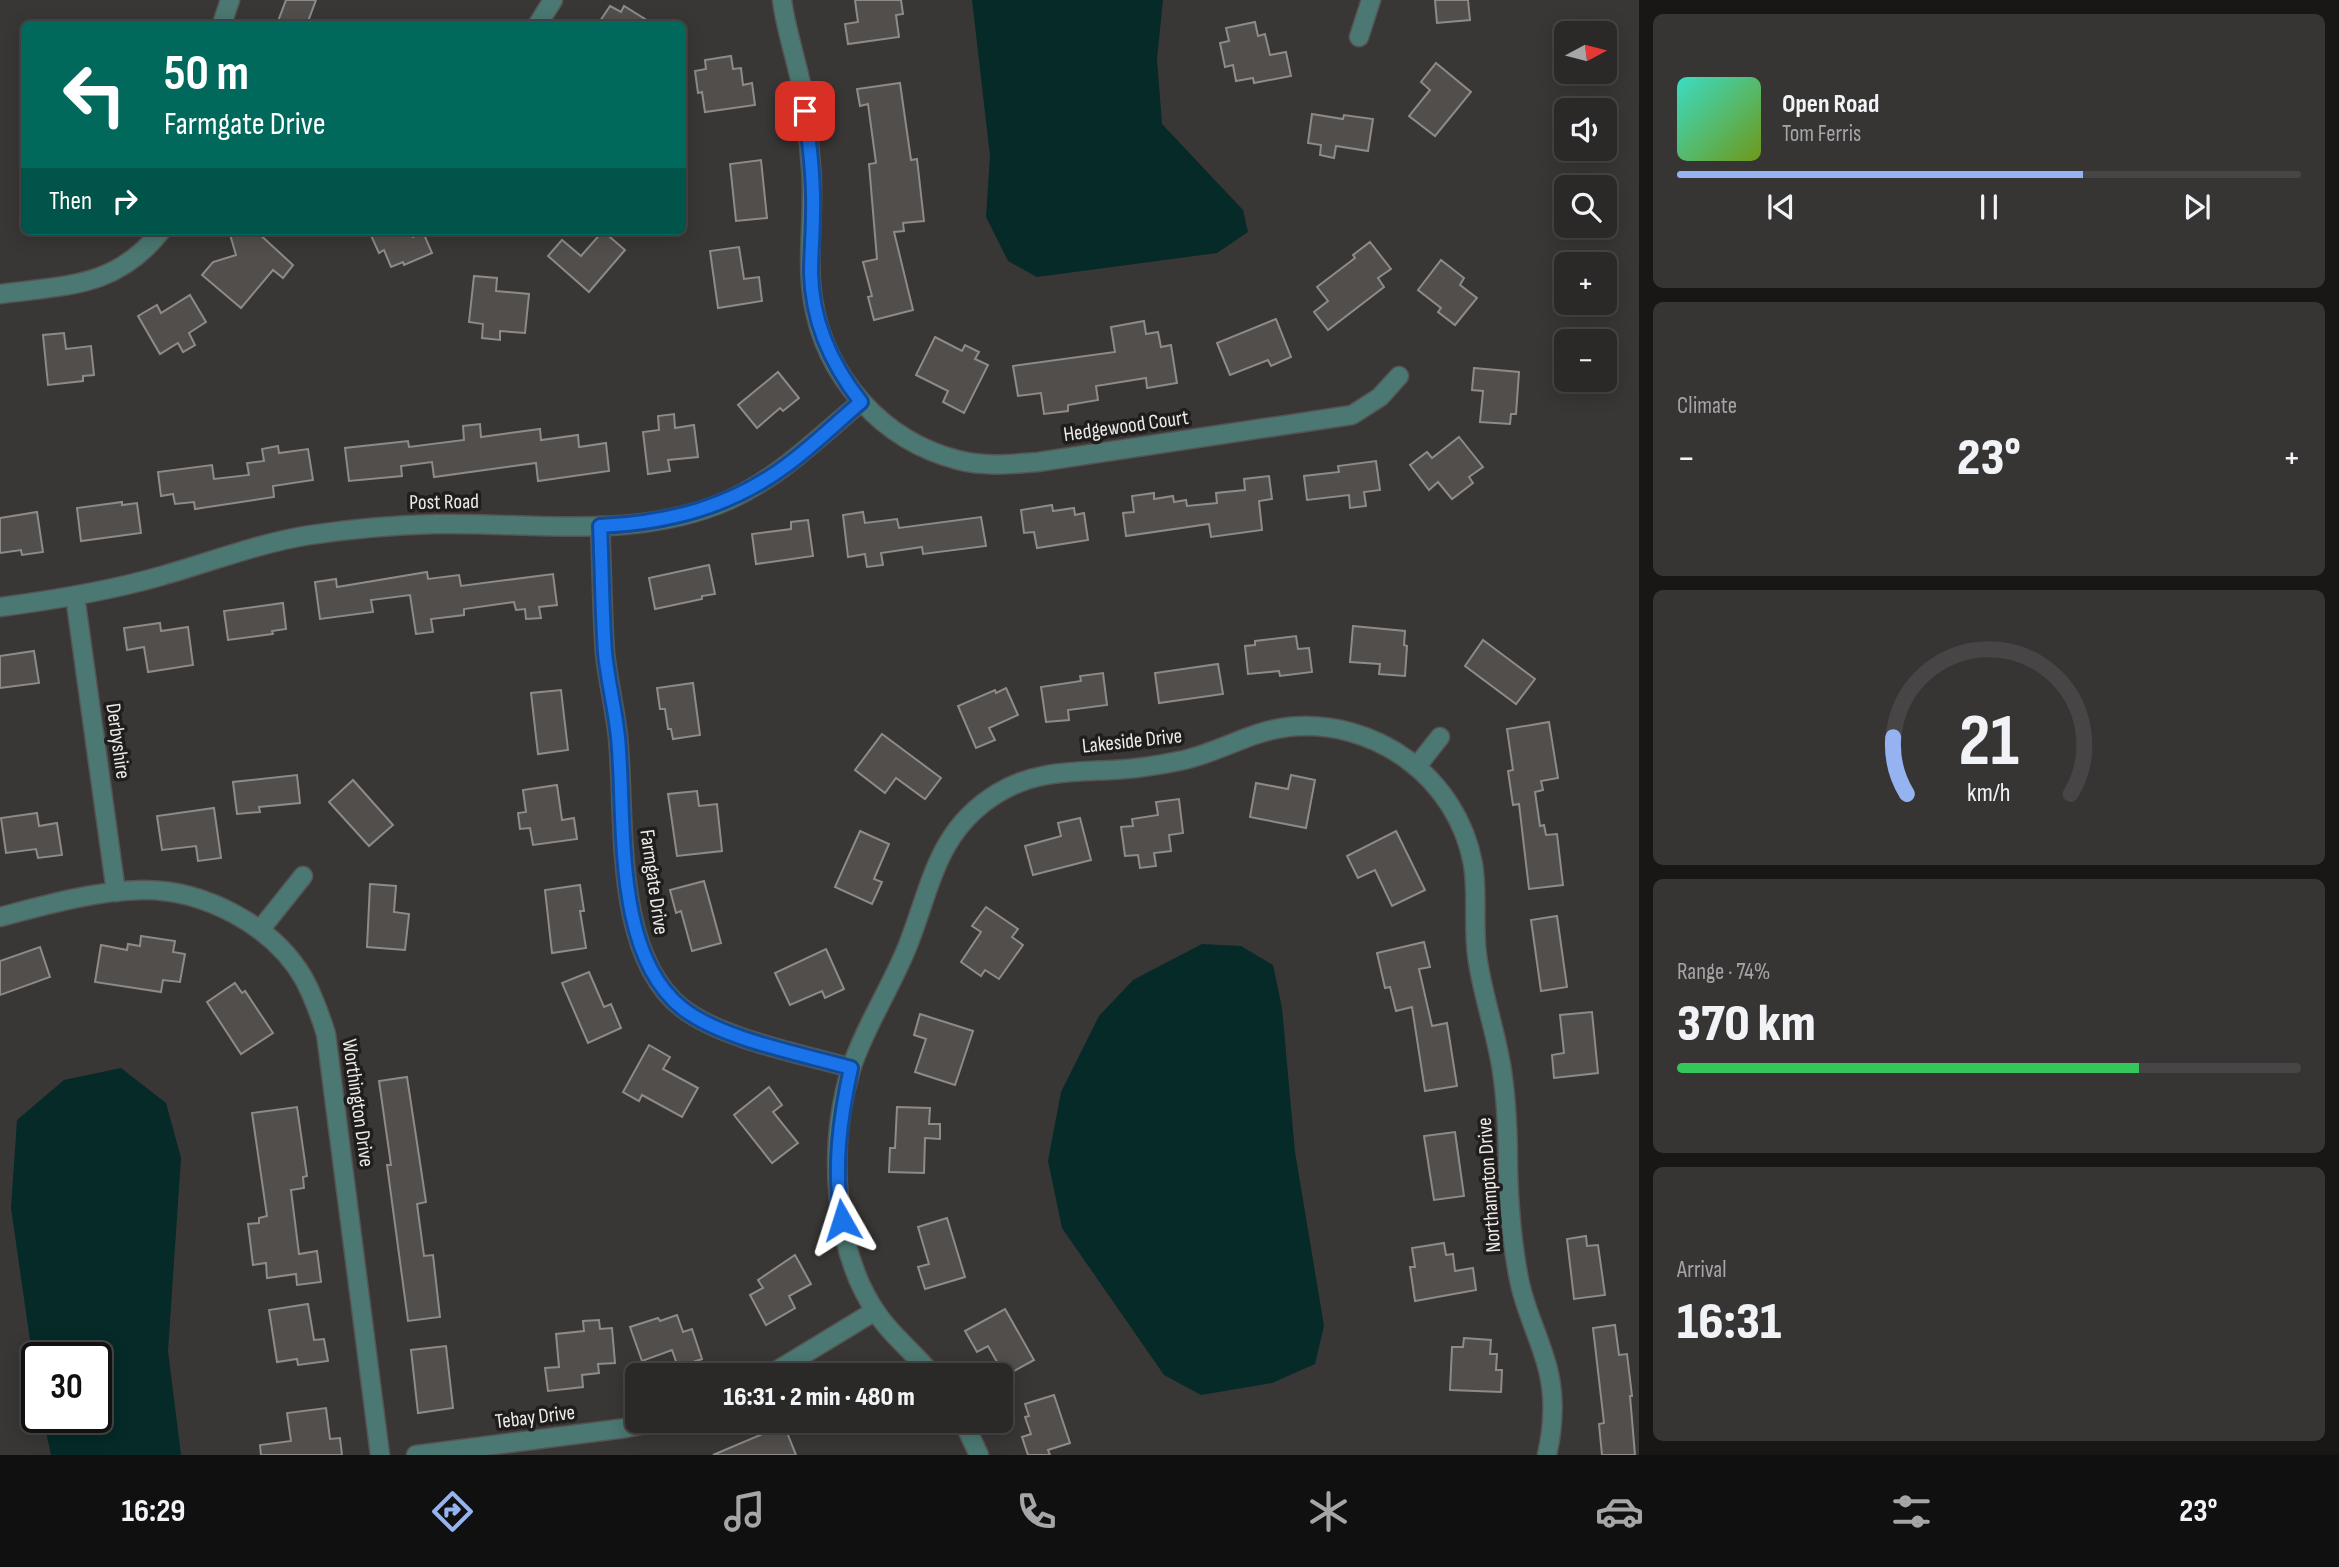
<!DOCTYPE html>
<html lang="en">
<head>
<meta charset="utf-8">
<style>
	:root { --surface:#2b2928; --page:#373534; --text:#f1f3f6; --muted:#a6a6a8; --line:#474545; --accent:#95b2f1 }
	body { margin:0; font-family:"Sofia Sans Condensed",sans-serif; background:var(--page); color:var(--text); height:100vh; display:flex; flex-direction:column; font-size:26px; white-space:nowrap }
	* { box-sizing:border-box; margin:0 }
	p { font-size:23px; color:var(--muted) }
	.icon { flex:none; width:38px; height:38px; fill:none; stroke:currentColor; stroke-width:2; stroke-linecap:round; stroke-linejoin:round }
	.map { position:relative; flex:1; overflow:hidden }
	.side { display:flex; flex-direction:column; gap:14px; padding:14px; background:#181716; width:700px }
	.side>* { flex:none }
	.guide { position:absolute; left:21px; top:21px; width:665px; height:214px; border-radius:10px; box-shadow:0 4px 18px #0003,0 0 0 2px var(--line); background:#00695c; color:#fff; overflow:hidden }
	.needle { width:46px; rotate:83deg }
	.controls { position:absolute; left:1554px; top:21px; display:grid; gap:14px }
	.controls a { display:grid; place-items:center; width:63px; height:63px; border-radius:10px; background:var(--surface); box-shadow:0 4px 18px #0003,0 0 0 2px var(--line); font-size:35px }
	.speed { position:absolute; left:21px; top:1342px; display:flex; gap:14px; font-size:35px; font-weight:700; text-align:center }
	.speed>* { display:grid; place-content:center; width:91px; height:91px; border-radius:50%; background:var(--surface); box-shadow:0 4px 18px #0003,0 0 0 2px var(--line); line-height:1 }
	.speed .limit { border:4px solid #111; border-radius:10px; background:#fff; color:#111 }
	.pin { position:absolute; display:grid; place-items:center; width:60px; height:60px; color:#fff; margin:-30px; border-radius:14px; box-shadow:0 4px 10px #0006 }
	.me { position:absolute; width:77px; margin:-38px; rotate:354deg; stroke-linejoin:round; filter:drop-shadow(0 0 5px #0008) }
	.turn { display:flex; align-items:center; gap:24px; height:147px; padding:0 28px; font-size:32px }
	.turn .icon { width:91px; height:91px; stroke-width:2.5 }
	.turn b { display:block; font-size:49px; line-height:60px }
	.then { display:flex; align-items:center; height:66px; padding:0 28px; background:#0003; gap:14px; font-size:26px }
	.big { font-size:52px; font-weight:800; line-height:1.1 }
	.side .tile { flex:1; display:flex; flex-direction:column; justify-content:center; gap:10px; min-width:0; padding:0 24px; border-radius:10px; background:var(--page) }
	.side .dial { align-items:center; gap:0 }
	.dial svg { height:182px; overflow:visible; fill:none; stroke:var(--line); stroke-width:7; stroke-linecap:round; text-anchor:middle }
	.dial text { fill:var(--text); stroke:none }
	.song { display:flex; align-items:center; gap:21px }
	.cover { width:84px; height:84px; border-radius:10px; background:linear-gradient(135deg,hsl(170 70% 55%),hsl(80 70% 35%)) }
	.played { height:7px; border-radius:4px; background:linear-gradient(90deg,var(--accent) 65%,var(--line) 65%) }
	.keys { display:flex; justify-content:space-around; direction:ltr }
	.heat { display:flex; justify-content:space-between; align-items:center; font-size:38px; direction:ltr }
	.charge { height:10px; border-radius:5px; background:linear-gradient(90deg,#34c759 74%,var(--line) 0) }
	.trip { position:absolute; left:625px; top:1363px; width:388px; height:70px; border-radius:10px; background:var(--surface); box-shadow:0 4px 18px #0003,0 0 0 2px var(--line); font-weight:800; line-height:70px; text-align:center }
	.menu { display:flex; height:112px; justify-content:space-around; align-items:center; background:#111010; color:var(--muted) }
	.menu .icon { width:49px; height:49px }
	.menu .selected { color:var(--accent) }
	.menu b { font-size:32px; color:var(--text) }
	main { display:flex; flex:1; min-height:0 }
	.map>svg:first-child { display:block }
	.water { fill:#052a27 }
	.building { fill:#514e4c; stroke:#8d8a88; stroke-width:2 }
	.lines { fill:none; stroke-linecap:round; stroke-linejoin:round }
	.street-casing { stroke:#565452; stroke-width:21 }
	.street { stroke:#4b7872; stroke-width:18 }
	.route-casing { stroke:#114b97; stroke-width:18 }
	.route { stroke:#1a73e8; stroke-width:12 }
	.labels { text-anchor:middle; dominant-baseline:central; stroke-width:7; stroke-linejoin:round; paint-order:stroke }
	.street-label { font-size:21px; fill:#edebea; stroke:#201e1d }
</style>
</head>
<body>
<main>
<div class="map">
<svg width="1639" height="1455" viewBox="0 0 1639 1455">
	<rect width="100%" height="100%" fill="#393735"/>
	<!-- water -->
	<g class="water">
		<path d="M972,0H1163L1157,59L1162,124L1243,210L1248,232L1217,253L1037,277L1008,261L986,217L990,156Z"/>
		<path d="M1202,944L1241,946L1273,965L1282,1008L1295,1152L1324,1326L1315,1364L1272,1383L1201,1395L1164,1375L1062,1228L1048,1161L1061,1092L1099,1016L1133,980Z"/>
		<path d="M121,1068L166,1103L181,1158L168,1351L181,1455H51L43,1418H96V1358H37V1389L11,1208L17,1120L64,1080Z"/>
	</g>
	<!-- building -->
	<g class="building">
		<path d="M286,0H316L307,24H277Z"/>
		<path d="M855,0H901L903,14L896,15L899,37L848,44L845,24L858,22Z"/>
		<path d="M1435,0H1468L1470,20L1437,23Z"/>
		<path d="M610,6L621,12L624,6L653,24H598Z"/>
		<path d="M1255,22L1258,36L1265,34L1270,55L1286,52L1291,76L1254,83L1253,78L1236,81L1233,65L1225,67L1220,43L1229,41L1226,28Z"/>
		<path d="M731,56L733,69L741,68L743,85L752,83L755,105L705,112L702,92L698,93L695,71L706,69L705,60Z"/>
		<path d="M1436,63L1471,92L1435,136L1409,116L1430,90L1421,82Z"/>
		<path d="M900,83L911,160L917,159L924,221L903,223L904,231L894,232L913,310L874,320L868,297L872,296L863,262L877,259L869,164L876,163L868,104L860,106L857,89Z"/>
		<path d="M1312,114L1343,119L1344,115L1373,119L1368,151L1336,146L1334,158L1320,155L1321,145L1308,143Z"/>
		<path d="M761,160L767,218L736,221L730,164Z"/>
		<path d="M229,231H256L293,265L283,278L273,270L241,308L202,275L213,262L236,255Z"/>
		<path d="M369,231H410L413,237L423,232L432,253L404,265L403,262L391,267L384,250L379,253Z"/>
		<path d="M603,231L625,250L589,292L548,256L562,240L581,256Z"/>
		<path d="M1370,242L1391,269L1378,278L1384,287L1328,330L1314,312L1328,301L1317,287L1355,258L1353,255Z"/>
		<path d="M739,247L744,279L759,277L762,301L718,308L710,251Z"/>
		<path d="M1441,260L1464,278L1460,285L1477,298L1455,325L1438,312L1441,308L1418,290Z"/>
		<path d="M474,276L497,278L496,291L529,294L525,333L500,331V340L482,338L483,324L469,322Z"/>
		<path d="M190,295L206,322L189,333L195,345L183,352L178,343L160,354L138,316L157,305L161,313Z"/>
		<path d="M1276,319L1291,357L1271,366L1268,360L1230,375L1217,343Z"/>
		<path d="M1144,321L1146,334L1158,332L1161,347L1171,345L1177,383L1147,388L1146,378L1096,386L1098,400L1068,405V411L1044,414L1041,393L1018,396L1013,366L1115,352L1111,327Z"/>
		<path d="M64,333L66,349L91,346L94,375L83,376V381L48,385L43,335Z"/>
		<path d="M935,337L962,351L965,345L979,352L975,359L988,365L964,413L943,402L948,391L916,375Z"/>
		<path d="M1474,368L1519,372L1516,414H1511L1510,424L1480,422L1483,391L1472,390Z"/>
		<path d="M778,372L799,398L783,411L780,408L757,428L738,405Z"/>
		<path d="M674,414L675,428L694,425L698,457L668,460L670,471L648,474L643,432L659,430L658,416Z"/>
		<path d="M480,424L481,437L540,429L541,440L578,435L579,447L606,443L609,471L538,481L536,463L434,477L432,462L401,466L402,476L349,481L345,448L408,441L409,447L464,440L463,426Z"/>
		<path d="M1459,437L1483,467L1469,477L1473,483L1452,499L1438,482L1429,490L1410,465L1427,452L1432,458Z"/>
		<path d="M278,446L279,453L308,449L313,480L273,486L274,497L195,509L194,502L175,504L173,494L161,496L158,472L212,465L214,479L249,475L247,463L264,461L262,449Z"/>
		<path d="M1376,461L1380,490L1364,492L1366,506L1350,508L1349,495L1307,500L1304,476L1339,472L1338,466Z"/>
		<path d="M1269,476L1272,499L1259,501L1262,530L1211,537L1209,524L1126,536L1123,513L1134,512L1132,496L1154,493V499L1173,496L1174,502L1186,500L1187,506L1217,503L1216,493L1245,490L1244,479Z"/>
		<path d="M122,502V505L137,503L141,533L81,541L77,508Z"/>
		<path d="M1052,505L1053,511L1074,508L1075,515L1084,513L1088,540L1037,548L1034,532L1024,533L1021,510Z"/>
		<path d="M37,512L43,552L22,555L21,550L0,553V518Z"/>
		<path d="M863,512L865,523L897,519L899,528L981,517L986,546L923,554L922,547L881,553L883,565L867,567L865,554L848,557L843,515Z"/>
		<path d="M808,520L813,556L756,564L752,534L791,529V522Z"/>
		<path d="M709,565L715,594L702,596V599L655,609L649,578Z"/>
		<path d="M427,572L428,579L459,575L461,586L553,574L557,605L539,607L541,618L526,619L525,609L516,610L514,602L464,609V615L431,619L433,632L416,634L410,595L371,600L373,612L320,619L315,582L336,579L337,587Z"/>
		<path d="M283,603L286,629L272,631L273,634L228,640L224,611Z"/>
		<path d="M160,623L161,631L188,627L193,665L148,672L144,647L127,650L124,628Z"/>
		<path d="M1353,626L1405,631L1404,645L1407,646L1405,676L1379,674L1380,664L1350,662Z"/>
		<path d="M1296,636L1298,649L1309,648L1312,672L1280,676L1279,671L1248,674L1245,646L1255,645V641Z"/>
		<path d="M1483,640L1535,679L1516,704L1465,666Z"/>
		<path d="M34,651L39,683L0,688V656Z"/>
		<path d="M1218,664L1223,694L1159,703L1155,673Z"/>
		<path d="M1103,673L1107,705L1068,710L1069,720L1046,722L1041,687L1081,681L1080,676Z"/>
		<path d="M693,683L700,735L673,739L671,729H668L665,709H660L657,688Z"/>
		<path d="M1006,688L1018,715L989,728L995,740L976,748L958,706L995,690L996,693Z"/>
		<path d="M561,690L568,750L538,754L531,693Z"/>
		<path d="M1549,722L1558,778L1541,781L1543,790L1535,792L1540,826L1544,825L1546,835L1557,834L1563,885L1529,889L1519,804L1513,805L1508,771L1513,770L1507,729Z"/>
		<path d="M882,734L941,778L925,799L896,778L885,793L855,770Z"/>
		<path d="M297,775L300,803L259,807L260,812L237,814L233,782Z"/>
		<path d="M1291,775L1315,780L1306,828L1250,817L1256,783L1288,789Z"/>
		<path d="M353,780L393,825L369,846L329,802Z"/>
		<path d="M557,785L562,820L574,818L577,839L533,845L530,828L520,829L518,813L526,812L523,790Z"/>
		<path d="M697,791L699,806L717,804L722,851L677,856L668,794Z"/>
		<path d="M1179,799L1183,833L1169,835L1171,851L1154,853L1156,866L1140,868L1138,855L1125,856L1121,827L1133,826L1132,819L1158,815L1156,802Z"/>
		<path d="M214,808L221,858L198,861L196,846L162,850L157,816Z"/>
		<path d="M37,813L39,826L57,823L62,855L38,858L36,849L6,853L1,818Z"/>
		<path d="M1080,818L1091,860L1033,875L1025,846L1061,836L1058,823Z"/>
		<path d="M860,831L889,844L874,879L882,882L872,904L835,887Z"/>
		<path d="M1396,831L1425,890L1392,906L1375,870L1358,878L1347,856Z"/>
		<path d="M704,881L721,943L692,951L681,911L676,913L670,890Z"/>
		<path d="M370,884L396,886L394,912L409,914L405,950L367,947Z"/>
		<path d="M580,885L584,911H580L586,948L552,953L545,890Z"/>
		<path d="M986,907L1018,929L1012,937L1023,945L999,979L985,970L981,976L961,962L981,932L972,926Z"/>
		<path d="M1557,916L1567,987L1541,991L1531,920Z"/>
		<path d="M141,936L175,941L173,952L185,954L180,982L163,980L161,992L95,982L101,945L127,950L128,944L140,946Z"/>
		<path d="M1424,942L1430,967L1419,969L1432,1026L1447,1023L1457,1086L1425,1091L1412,1007L1396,1011L1390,987L1385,988L1377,953Z"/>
		<path d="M40,947L50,977L0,995V961Z"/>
		<path d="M826,949L844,989L825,998L822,991L790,1005L775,973Z"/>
		<path d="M589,972L604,1007L611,1004L621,1028L588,1043L562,983Z"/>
		<path d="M235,983L242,993L245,991L273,1033L241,1054L207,1002Z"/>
		<path d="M1592,1012L1598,1073L1554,1078L1552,1055L1564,1053L1560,1015Z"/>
		<path d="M920,1014L973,1031L955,1085L915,1072L926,1039L914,1035Z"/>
		<path d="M649,1045L670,1057L663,1069L698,1088L682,1117L642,1095L639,1101L623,1092Z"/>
		<path d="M407,1077L426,1202L417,1204L424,1256L433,1255L440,1317L408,1321L387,1165H391L379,1081Z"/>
		<path d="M769,1087L782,1105L773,1112L798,1143L772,1163L734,1115Z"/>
		<path d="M297,1107L307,1176L303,1177L304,1188L291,1190L299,1254L317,1251L321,1282L297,1285L296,1274L267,1278L266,1263L253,1265L248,1224L259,1223V1218L267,1216L252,1113Z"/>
		<path d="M897,1107L930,1108L929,1124H940V1139L925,1138L924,1173L889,1172L890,1148H895Z"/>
		<path d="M1455,1132L1464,1196L1434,1200L1424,1136Z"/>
		<path d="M947,1218L965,1277L925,1289L918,1267L929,1264L918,1227Z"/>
		<path d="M1586,1236L1587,1246L1598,1245L1605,1295L1574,1299L1567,1239Z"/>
		<path d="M1444,1243L1446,1255L1453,1254L1455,1271L1473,1268L1476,1290L1415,1301L1410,1267H1415L1412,1248Z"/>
		<path d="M795,1255L811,1284L789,1296L795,1308L766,1325L750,1295L763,1288L758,1280Z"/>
		<path d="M308,1304L314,1340L324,1339L328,1361L298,1365L297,1359L277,1362L269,1310Z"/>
		<path d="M1005,1309L1034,1360L1005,1376L988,1346L977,1352L965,1331Z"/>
		<path d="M677,1315L683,1332L692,1329L702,1359L678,1367L672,1350L642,1361L630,1327L658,1318L660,1321Z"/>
		<path d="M599,1320L600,1329L612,1328L615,1363L598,1364L599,1373L582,1375L583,1387L548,1391L545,1368L559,1367L556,1334L584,1331L583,1321Z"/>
		<path d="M1615,1325L1619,1355L1627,1354L1632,1396H1630L1635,1455H1602L1599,1424L1604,1423L1593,1328Z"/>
		<path d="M1464,1338L1491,1340L1490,1354H1497L1496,1370H1502L1501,1392L1450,1390L1452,1347H1463Z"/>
		<path d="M446,1346L453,1408L418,1413L411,1350Z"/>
		<path d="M1054,1395L1070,1443L1048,1450L1050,1455H1028L1022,1437L1031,1434L1025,1417L1029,1416L1025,1404Z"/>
		<path d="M326,1408L330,1439L340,1438L342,1455H261L260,1445L291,1441L287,1413Z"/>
		<path d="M784,1425L796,1455H713Z"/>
	</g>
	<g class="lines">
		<!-- street casing -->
		<g class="street-casing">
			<g id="street">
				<path d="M782,0C786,30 796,59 802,88C806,114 809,141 811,167C815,211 806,257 813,300C825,377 883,441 958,460C984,467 1012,464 1038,462L1352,415L1380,397L1399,376"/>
				<path d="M222,24L230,0"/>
				<path d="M538,24L553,0"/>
				<path d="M1359,37L1371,0"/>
				<path d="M0,294C67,285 116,288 161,231"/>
				<path d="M600,526C602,568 602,611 605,653C608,681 615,709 618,737C626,818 612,953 682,1008C722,1039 802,1054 851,1068"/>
				<path d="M75,596L116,892"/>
				<path d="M0,607C54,600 109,591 161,576C211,562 259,543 310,535C351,529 394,525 436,524C534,522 637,541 729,500C780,477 819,437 861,402"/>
				<path d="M1417,766L1440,737"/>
				<path d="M0,917C45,905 94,891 142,890C203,889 273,925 304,979C313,996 320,1015 326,1034L380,1455"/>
				<path d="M260,930L303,876"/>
				<path d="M768,1376L875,1311"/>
				<path d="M933,1376C916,1354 894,1338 878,1315C832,1250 828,1144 851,1069C865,1026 891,988 908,945C932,884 937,830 998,793C1034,771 1071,772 1112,770C1136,769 1160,765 1184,760C1219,752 1252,731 1288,727C1375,718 1457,777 1473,864C1478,894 1473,925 1477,955C1482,994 1496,1031 1502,1071C1507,1104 1508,1137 1508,1170C1509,1206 1512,1244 1519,1279C1525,1312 1542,1341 1549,1374C1555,1401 1553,1428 1547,1455"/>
				<path d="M963,1421L979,1455"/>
				<path d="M416,1455L626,1428L659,1421"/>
			</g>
		</g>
		<!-- street -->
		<use href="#street" class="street"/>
	</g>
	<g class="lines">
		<!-- route casing -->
		<g class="route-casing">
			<path id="route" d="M805,111C810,145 814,179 813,213C813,233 811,253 811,273C812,321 831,364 861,402C836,423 813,446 787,465C731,507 668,523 600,526C602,568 602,611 605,653C608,681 615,709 618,737C626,819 612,952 682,1008C721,1039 802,1054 851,1068C840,1118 833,1169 842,1220"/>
		</g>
		<!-- route -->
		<use href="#route" class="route"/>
	</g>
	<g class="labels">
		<!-- street labels -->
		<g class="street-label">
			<text transform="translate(1126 426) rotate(-8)">Hedgewood Court</text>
			<text transform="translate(444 502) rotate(-1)">Post Road</text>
			<text transform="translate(118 741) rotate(82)">Derbyshire</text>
			<text transform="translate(1132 741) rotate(-6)">Lakeside Drive</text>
			<text transform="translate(654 882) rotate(82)">Farmgate Drive</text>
			<text transform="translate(358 1103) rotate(82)">Worthington Drive</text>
			<text transform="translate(1489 1185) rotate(-94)">Northampton Drive</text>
			<text transform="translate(535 1417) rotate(-7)">Tebay Drive</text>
		</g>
	</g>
</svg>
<div class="controls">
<a><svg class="needle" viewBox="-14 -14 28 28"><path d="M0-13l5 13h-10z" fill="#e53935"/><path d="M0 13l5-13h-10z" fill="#a6a6a8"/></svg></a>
<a><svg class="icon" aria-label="sound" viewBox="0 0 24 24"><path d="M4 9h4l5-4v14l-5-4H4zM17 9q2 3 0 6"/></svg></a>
<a><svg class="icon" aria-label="search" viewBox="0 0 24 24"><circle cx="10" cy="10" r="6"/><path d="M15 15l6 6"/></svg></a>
<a>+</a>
<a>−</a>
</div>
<div class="speed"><div class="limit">30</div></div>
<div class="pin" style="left:805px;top:111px;background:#d93025"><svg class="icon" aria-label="arrive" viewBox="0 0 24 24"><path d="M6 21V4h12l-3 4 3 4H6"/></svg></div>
<svg class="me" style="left:842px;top:1220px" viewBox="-20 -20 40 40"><path d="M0-17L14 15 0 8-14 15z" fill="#1a73e8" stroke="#fff" stroke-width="4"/></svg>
<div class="trip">16:31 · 2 min · 480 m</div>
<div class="guide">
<div class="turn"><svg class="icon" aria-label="left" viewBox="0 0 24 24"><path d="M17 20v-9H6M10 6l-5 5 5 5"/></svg><div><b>50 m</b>Farmgate Drive</div></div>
<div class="then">Then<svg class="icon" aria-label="right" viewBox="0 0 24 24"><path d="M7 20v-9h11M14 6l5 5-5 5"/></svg></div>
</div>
</div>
<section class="side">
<div class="tile">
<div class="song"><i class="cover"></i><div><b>Open Road</b><p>Tom Ferris</p></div></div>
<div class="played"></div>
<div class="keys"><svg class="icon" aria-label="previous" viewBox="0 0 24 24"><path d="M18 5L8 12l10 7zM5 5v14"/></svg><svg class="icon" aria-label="pause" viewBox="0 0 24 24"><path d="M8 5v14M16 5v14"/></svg><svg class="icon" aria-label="next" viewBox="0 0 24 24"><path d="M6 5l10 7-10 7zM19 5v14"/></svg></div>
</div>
<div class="tile"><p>Climate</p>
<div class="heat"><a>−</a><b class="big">23°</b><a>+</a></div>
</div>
<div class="tile dial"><svg viewBox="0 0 100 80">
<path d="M14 69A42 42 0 1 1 86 69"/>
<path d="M14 69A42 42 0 0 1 8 44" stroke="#95b2f1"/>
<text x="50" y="56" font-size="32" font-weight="700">21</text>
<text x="50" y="72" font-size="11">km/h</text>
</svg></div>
<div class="tile"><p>Range · 74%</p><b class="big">370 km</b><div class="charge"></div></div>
<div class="tile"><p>Arrival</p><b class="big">16:31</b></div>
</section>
</main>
<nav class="menu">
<b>16:29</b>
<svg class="icon selected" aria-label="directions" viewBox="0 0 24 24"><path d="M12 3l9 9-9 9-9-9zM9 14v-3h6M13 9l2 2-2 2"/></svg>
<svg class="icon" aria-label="music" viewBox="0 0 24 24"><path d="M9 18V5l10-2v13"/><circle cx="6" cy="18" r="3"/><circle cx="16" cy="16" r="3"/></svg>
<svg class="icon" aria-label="phone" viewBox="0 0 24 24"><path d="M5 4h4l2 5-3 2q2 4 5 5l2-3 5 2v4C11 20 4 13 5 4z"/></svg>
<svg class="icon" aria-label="climate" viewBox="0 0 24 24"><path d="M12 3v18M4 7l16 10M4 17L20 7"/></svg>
<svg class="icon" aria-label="car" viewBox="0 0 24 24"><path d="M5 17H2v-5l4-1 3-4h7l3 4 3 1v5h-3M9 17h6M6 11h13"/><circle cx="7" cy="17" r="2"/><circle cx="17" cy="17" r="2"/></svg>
<svg class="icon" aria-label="filters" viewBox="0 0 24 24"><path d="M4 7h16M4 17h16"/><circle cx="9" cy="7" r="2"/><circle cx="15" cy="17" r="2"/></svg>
<b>23°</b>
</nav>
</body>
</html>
